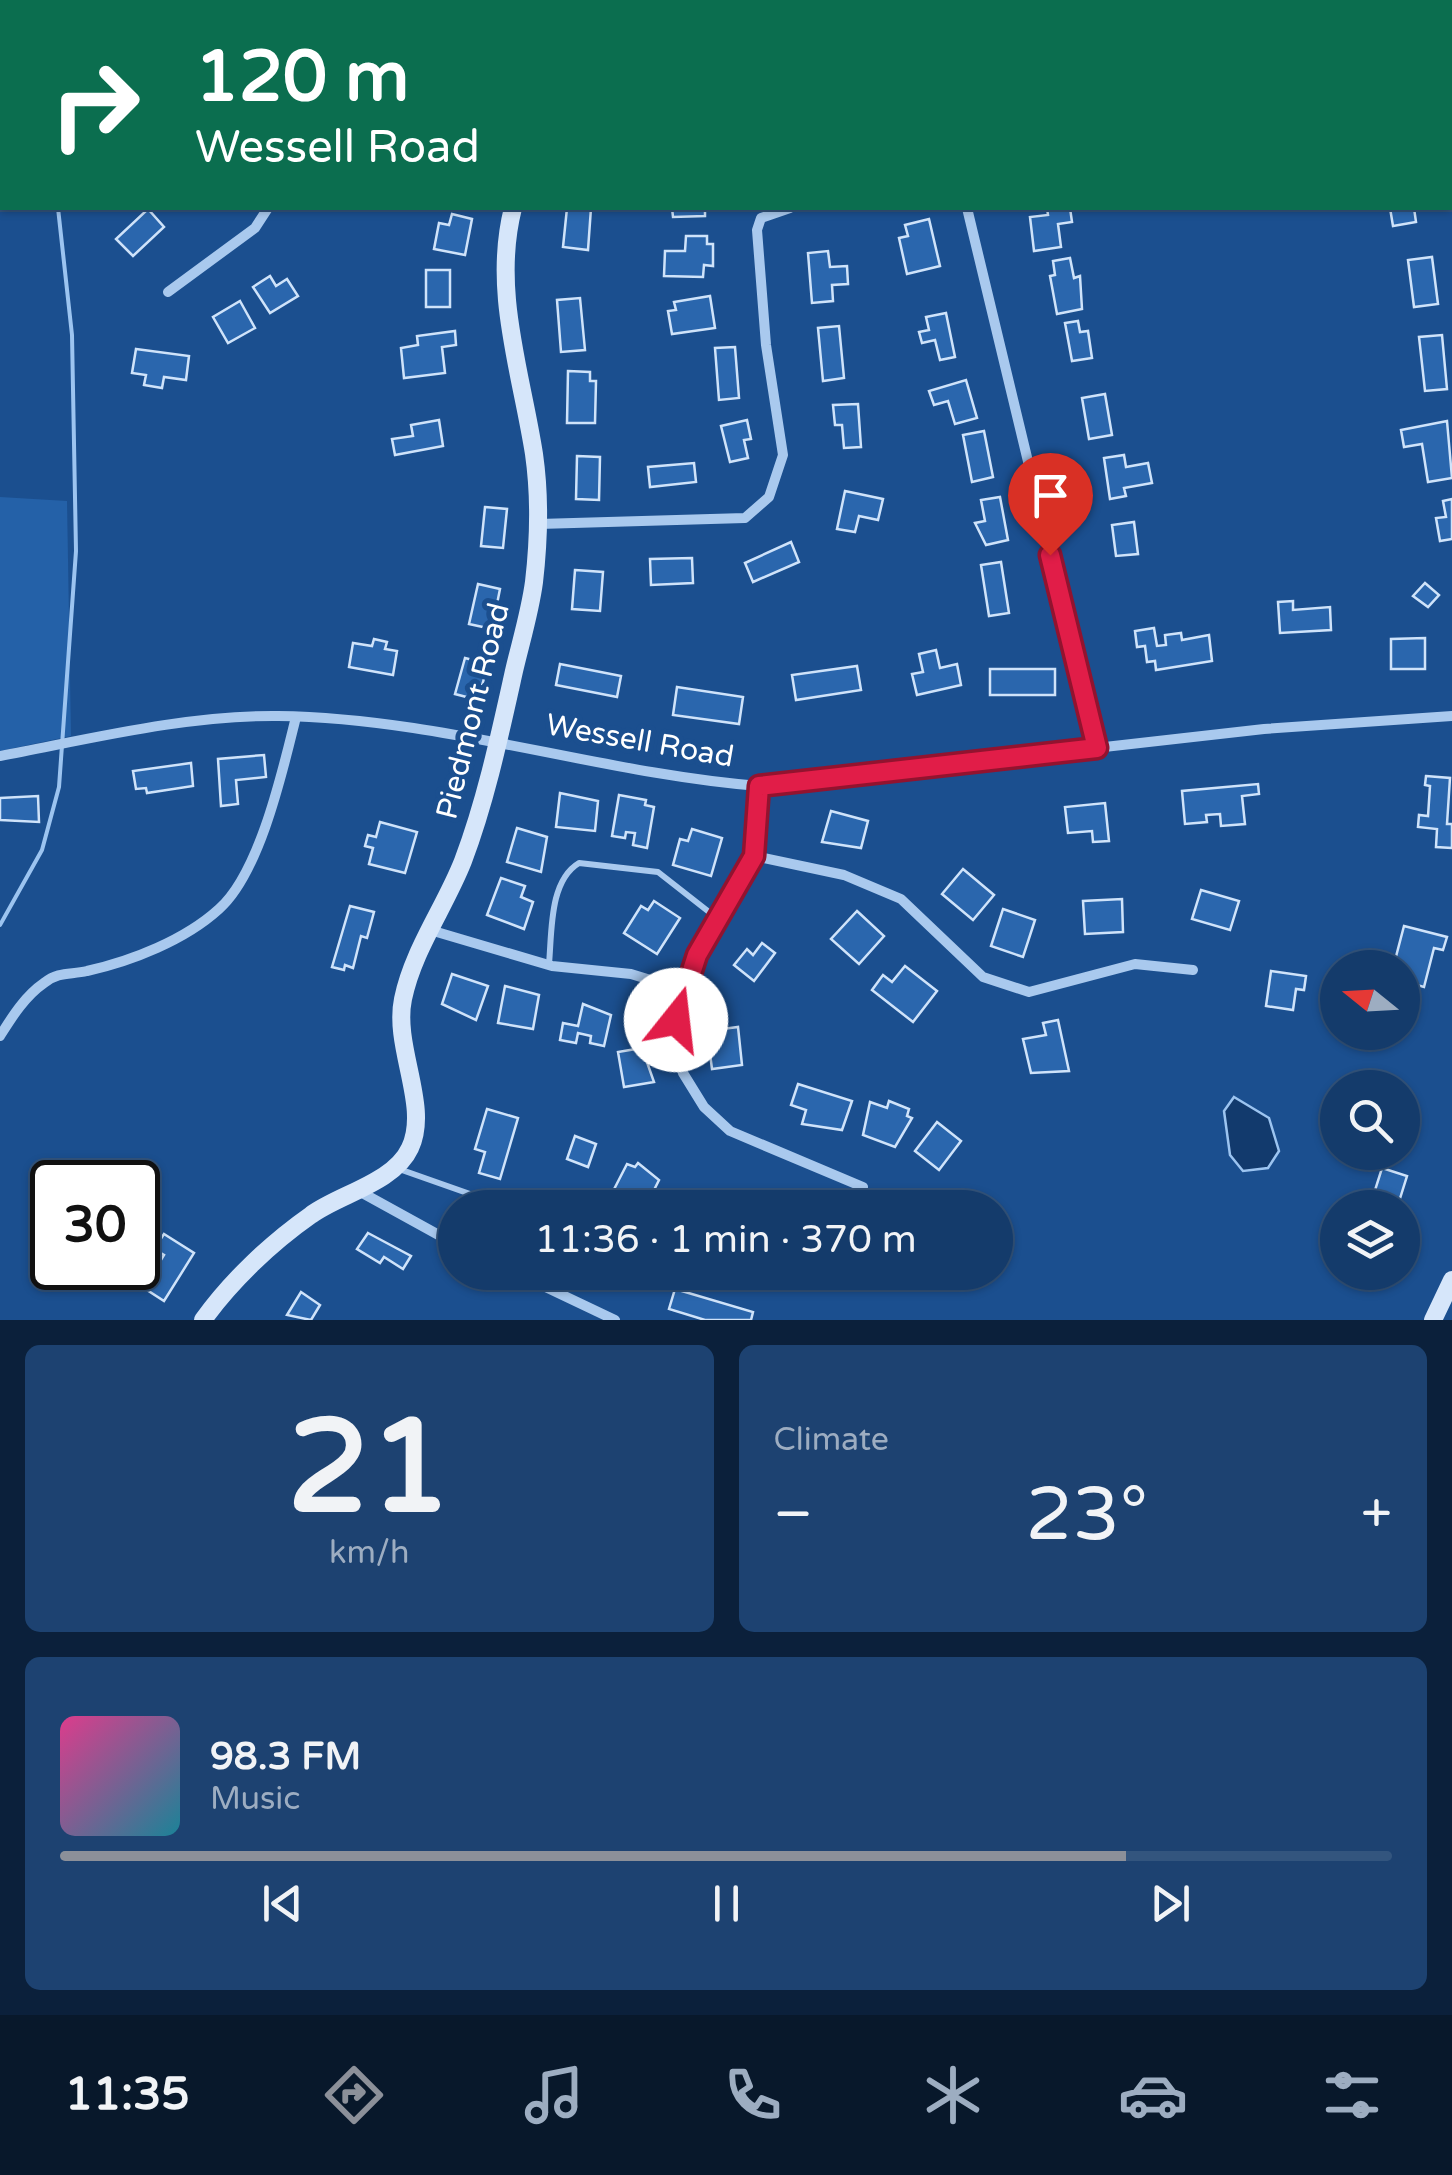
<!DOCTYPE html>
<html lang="en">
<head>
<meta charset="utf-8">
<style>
	:root { --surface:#143b6b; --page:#1d4271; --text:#f1f3f6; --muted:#9dadc1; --line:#33557e; --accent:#8c9099 }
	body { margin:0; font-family:"Varela Round",sans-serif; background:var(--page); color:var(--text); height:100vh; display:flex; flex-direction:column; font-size:38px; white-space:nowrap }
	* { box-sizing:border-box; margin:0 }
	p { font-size:32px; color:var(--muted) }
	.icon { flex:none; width:55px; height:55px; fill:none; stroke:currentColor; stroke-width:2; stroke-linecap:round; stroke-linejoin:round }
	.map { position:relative; height:1320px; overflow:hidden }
	.panel { display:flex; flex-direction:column; gap:25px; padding:25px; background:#0b203b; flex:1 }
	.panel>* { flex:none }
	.guide { position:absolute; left:0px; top:0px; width:1452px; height:210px; box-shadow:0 2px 8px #0004,0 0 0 2px var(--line); background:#0b6e4f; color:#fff; overflow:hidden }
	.needle { width:65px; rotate:288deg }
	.controls { position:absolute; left:1320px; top:950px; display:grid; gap:20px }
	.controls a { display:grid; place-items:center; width:100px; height:100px; border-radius:50%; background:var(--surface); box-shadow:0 2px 8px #0004,0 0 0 2px var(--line); font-size:50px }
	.speed { position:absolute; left:30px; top:1160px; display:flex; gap:20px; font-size:50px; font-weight:700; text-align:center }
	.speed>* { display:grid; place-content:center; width:130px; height:130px; border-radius:50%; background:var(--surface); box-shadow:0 2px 8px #0004,0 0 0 2px var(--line); line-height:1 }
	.speed .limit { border:5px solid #111; border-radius:15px; background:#fff; color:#111 }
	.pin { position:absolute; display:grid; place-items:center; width:85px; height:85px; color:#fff; margin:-102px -42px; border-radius:50% 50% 50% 0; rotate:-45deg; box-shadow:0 0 10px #0007 }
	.pin .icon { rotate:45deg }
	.me { position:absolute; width:110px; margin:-55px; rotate:16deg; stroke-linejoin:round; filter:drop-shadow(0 0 8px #0008) }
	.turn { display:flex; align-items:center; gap:35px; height:210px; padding:0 30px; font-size:45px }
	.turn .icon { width:130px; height:130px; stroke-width:2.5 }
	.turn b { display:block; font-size:70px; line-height:85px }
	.big { font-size:75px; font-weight:600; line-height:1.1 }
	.panel .tile { flex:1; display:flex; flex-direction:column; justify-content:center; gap:15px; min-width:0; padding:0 35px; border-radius:15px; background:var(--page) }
	.panel .dial { align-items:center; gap:0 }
	.dial b { font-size:130px; line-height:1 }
	.song { display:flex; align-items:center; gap:30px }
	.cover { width:120px; height:120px; border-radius:15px; background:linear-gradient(135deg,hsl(330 70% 55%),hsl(190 70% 35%)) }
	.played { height:10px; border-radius:5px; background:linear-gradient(90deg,var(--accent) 80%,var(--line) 80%) }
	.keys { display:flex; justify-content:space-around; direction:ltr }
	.heat { display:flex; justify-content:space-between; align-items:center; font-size:55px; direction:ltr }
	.panel .tiles { flex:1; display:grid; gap:25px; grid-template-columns:1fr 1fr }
	.tile:last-child { grid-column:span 2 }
	.trip { position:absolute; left:438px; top:1190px; width:575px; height:100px; border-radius:50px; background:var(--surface); box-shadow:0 2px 8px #0004,0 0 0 2px var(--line); font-weight:600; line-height:100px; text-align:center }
	.dock { display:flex; height:160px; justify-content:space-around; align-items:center; background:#08182b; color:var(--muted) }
	.dock .icon { width:70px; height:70px }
	.dock .active { color:var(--accent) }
	.dock b { font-size:45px; color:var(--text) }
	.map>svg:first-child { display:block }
	.green { fill:#2461a8 }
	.water { fill:#123a6d; stroke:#9cc4f0; stroke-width:2.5 }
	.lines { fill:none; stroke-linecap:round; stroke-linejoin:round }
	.stream { stroke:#9cc4f0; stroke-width:4 }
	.building { fill:#2a66ad; stroke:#cfe3fa; stroke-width:2.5 }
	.lane { stroke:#a9c9ee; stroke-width:6 }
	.street { stroke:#a9c9ee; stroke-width:10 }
	.secondary { stroke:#d6e6fa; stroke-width:18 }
	.route-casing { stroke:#92132f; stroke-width:25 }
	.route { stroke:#e11d48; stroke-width:18 }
	.labels { text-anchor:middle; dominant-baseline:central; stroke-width:10; stroke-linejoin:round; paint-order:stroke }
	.street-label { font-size:30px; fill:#fff; stroke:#1b4f8f }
</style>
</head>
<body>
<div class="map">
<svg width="1452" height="1320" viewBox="0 0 1452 1320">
	<rect width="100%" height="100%" fill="#1b4f8f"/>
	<!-- green -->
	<path class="green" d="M0,497L67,501L71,736L0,751Z"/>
	<!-- water -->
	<path class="water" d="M1234,1097L1269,1118L1279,1151L1268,1168L1243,1171L1230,1155L1224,1111Z"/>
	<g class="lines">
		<!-- stream -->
		<g class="stream">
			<path d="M142,2L143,0"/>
			<path d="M0,925L42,850L59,787L76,551L72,335L58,208"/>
		</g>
	</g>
	<!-- building -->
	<g class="building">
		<path d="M567,208H591L588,250L563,247Z"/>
		<path d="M672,208H705V216L673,217Z"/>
		<path d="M1047,208H1070L1072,222L1058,224L1061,247L1034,251L1030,217L1048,215Z"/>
		<path d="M1390,208H1414L1416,222L1393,226Z"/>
		<path d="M148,209L164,227L133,256L116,239Z"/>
		<path d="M452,214L472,219L465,255L434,249L439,223L449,225Z"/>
		<path d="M929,219L940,266L907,274L899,238L908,236L905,225Z"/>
		<path d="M686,236H707V244H713V266L704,265L703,277L664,276L665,251H685Z"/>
		<path d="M828,251L830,267L847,266L848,284L832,285L833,301L812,303L808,253Z"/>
		<path d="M1432,257L1438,304L1414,307L1408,260Z"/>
		<path d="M1070,258L1074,278L1080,276L1082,309L1057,314L1050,276L1055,275L1053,261Z"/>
		<rect x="426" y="270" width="24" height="37"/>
		<path d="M270,276L276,286L287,279L298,296L270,313L253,287Z"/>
		<path d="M710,296L715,328L672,334L668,311L676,310L674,302Z"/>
		<path d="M580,298L585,350L561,352L557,300Z"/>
		<path d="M240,301L255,328L228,343L213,317Z"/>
		<path d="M946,313L955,357L940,360L935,340L922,343L919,332L929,330L926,317Z"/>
		<path d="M1078,321L1080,332L1088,331L1092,358L1072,361L1065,323Z"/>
		<path d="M839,326L844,378L823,381L818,328Z"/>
		<path d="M455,331L456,345L442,347L445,373L404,378L401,348L418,345L417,336Z"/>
		<path d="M1442,335L1447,389L1425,391L1419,337Z"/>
		<path d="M735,347L739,398L719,400L715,348Z"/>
		<path d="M136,349L189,356L186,380L164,377L162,388L144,385L146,375L132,373Z"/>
		<path d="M568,371L590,372V381H596L595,423H567Z"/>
		<path d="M966,380L977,418L955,424L948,401L934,405L929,391Z"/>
		<path d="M1105,394L1112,435L1089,439L1082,398Z"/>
		<path d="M858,404L861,447L844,448L842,425H835L833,405Z"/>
		<path d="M439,420L443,446L395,455L392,439L413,436L411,425Z"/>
		<path d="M747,420L751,439L744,440L748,458L730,462L721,426Z"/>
		<path d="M1447,421L1452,478L1428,482L1422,444L1404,447L1401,430Z"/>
		<path d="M984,431L993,477L972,482L963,435Z"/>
		<path d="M1124,455L1126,467L1148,463L1152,483L1124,488L1126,496L1110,499L1104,458Z"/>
		<path d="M577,456L600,457L599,500L576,499Z"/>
		<path d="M694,463L696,482L650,487L648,467Z"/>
		<path d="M845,491L883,499L878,520L859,516L855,532L837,529Z"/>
		<path d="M1000,497L1008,540L986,545L975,523L985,521L981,500Z"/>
		<path d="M1452,499V539L1440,541L1436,518L1446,517L1443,501Z"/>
		<path d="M485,507L507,509L503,548L481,546Z"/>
		<path d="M1134,522L1138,554L1116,556L1112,525Z"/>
		<path d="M791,542L799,562L753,582L745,563Z"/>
		<path d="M692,558L693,583L651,585L650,559Z"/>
		<path d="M1001,562L1009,613L989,616L981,565Z"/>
		<path d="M575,570L603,572L600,611L572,609Z"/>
		<path d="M1425,583L1439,595L1428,607L1413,596Z"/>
		<path d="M478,584L500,589L492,629L469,624Z"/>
		<path d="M1293,601V610L1330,607L1331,630L1280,633L1278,602Z"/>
		<path d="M1154,628L1157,646L1166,645L1165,635L1181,633L1182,640L1209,635L1212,661L1156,670L1155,661L1147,662L1145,646L1137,647L1135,631Z"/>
		<path d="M1425,638V669H1391V639Z"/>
		<path d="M374,639L387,642L385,649L397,651L393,675L349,667L353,643L372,646Z"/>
		<path d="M936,650L940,668L957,664L961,685L917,695L912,674L923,672L919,654Z"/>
		<path d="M465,658L488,664L478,700L455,694Z"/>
		<path d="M560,664L621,676L617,697L556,685Z"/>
		<path d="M857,666L861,690L796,700L792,675Z"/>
		<rect x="990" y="669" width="65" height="26"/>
		<path d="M677,687L743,697L739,724L673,715Z"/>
		<path d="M264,755L266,777L236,780L238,804L221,806L218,759Z"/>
		<path d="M191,763L193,786L147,793L146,788L136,789L133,771Z"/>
		<path d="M1426,776L1450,778L1447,824H1452V848L1436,847L1437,829L1418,827L1419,815L1428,816L1430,786L1425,785Z"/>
		<path d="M1258,784L1259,794L1242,796L1245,824L1221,826L1220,814L1206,815L1207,822L1185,824L1182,791Z"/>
		<path d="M560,793L598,801L595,831L556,827Z"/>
		<path d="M619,795L646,800L645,805L654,807L647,848L633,845L635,833L626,832L625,838L612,836Z"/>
		<path d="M38,796L39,822L0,820V798Z"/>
		<path d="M1105,803L1109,841L1093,842L1092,831L1068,833L1065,807Z"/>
		<path d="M831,811L868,821L861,848L822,842Z"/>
		<path d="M380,822L417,832L405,873L369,864L373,848L365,846L368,835L376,837Z"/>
		<path d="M517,828L547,837L541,872L507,862Z"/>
		<path d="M692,829L722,838L711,876L673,865L680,839L688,841Z"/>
		<path d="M963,869L994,895L973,920L942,894Z"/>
		<path d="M501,878L525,886L521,897L533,902L524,929L487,915Z"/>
		<path d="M1201,890L1239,901L1230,930L1192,919Z"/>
		<path d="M1122,899L1123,932L1085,934L1083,901Z"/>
		<path d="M654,901L680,918L657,954L624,933L641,906L648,910Z"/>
		<path d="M350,906L374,912L367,938L361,936L353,968L345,965L344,970L332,967Z"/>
		<path d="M1003,909L1035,920L1023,957L991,946Z"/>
		<path d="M857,911L884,936L859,964L831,939Z"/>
		<path d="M1404,926L1447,937L1443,950L1434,948L1424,987L1417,985L1415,995L1402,992V968H1393Z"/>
		<path d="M762,943L775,953L754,981L734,965L747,949L753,955Z"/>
		<path d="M905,966L937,991L913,1022L872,990L883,975L892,982Z"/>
		<path d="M1271,971L1306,976L1304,990L1296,989L1293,1010L1266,1006Z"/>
		<path d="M452,974L488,986L476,1020L442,1004Z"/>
		<path d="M505,986L539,995L533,1029L498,1023Z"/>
		<path d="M583,1004L611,1015L604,1046L590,1043L591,1036L578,1033L576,1043L560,1040L563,1023L578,1026Z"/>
		<path d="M1058,1020L1069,1071L1031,1073L1023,1039L1046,1035L1043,1023Z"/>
		<path d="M738,1027L742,1065L712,1069L707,1031Z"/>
		<path d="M642,1048L654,1082L624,1087L618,1052Z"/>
		<path d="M798,1084L852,1101L842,1130L802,1124L806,1110L791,1105Z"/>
		<path d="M889,1101L909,1109L907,1116L912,1118L895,1147L863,1135L870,1102L887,1108Z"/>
		<path d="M487,1109L518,1118L500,1179L479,1173L485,1152L475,1149Z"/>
		<path d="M937,1122L961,1141L939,1170L915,1151Z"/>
		<path d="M575,1136L596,1144L588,1167L567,1159Z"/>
		<path d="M638,1163L659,1180L645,1208L607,1203L627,1164L635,1167Z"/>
		<path d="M1382,1168L1407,1176L1397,1208L1370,1206Z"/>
		<path d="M368,1233L411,1256L403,1269L384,1257L380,1263L357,1249Z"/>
		<path d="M164,1234L194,1253L164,1301L144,1288L164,1255L154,1249Z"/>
		<path d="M675,1289L753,1312L751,1320H705L669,1309Z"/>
		<path d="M301,1292L320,1305L311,1320L287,1315Z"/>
	</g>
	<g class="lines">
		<!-- lane -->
		<g class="lane">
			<path d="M549,964C552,932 549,881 579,863L658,872L718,919"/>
			<path d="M399,1169L470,1194L489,1208"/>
		</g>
		<!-- street -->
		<g class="street">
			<path d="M921,0L922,2"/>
			<path d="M967,208L1097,748"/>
			<path d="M168,292L255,228L268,208"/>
			<path d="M539,524L745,518L769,497L783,455L766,345L757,230L761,218L790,208"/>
			<path d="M0,756C90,739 186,715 278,716C441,718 598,773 759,786L1264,729L1452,716"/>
			<path d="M759,786L754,856L697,955L679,1000L672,1041L683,1073L704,1107L730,1131L863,1187"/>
			<path d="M754,856L844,875L901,899L983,977L1029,992L1135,964L1193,970"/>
			<path d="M430,930L552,966L631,974L683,990"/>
			<path d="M0,1036C12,1017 25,996 44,983C59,971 71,975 87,971C132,961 185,940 219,909C260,873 283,769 296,717"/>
			<path d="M357,1190L455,1244"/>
			<path d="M514,1272L615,1320"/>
		</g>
		<!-- secondary -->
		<g class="secondary">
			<path d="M1448,0V2"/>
			<path d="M601,2L602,0"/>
			<path d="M1450,17L1452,31"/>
			<path d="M203,1320C231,1281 271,1243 311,1215C339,1194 394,1183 410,1148C430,1106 393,1047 403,999C413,950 445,907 463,861C486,800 500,734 514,671C521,641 530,612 534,582C539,539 540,496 534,454C521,371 492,290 513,208"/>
			<path d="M1433,1320L1452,1280"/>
		</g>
	</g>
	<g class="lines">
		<!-- route casing -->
		<g class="route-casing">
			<path id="route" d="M676,1020L697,955L754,856L759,786L1097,748L1050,555"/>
		</g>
		<!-- route -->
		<use href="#route" class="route"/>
	</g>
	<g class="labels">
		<!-- street labels -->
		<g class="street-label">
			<text transform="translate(473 711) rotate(-76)">Piedmont Road</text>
			<text transform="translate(640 741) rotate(10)">Wessell Road</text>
		</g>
	</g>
</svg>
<div class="controls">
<a><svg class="needle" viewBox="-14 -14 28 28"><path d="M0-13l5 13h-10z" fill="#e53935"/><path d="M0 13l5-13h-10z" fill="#9dadc1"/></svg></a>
<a><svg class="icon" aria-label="search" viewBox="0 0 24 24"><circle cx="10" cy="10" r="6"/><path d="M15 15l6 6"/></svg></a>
<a><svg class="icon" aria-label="layers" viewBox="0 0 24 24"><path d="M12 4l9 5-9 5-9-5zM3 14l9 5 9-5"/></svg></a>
</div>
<div class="speed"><div class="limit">30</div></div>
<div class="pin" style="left:1050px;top:555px;background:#d93025"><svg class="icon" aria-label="arrive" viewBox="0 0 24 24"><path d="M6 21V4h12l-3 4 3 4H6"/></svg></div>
<svg class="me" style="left:676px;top:1020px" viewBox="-20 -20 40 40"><circle r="19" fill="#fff"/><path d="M0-13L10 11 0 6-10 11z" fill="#e11d48"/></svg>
<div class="trip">11:36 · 1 min · 370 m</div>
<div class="guide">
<div class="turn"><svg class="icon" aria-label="right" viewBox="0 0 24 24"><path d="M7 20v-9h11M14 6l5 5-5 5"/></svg><div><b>120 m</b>Wessell Road</div></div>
</div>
</div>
<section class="panel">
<div class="tiles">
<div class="tile dial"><b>21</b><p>km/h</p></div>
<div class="tile"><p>Climate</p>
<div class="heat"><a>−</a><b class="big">23°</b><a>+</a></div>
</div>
<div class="tile">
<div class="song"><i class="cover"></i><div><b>98.3 FM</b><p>Music</p></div></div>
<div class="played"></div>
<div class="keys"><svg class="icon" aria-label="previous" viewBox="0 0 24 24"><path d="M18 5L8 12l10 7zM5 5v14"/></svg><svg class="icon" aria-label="pause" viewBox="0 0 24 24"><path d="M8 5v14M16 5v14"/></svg><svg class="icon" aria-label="next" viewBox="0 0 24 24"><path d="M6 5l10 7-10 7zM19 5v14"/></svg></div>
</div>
</div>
</section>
<nav class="dock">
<b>11:35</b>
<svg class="icon active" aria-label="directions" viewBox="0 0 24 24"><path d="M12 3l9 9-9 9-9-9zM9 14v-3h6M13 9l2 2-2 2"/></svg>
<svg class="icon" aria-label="music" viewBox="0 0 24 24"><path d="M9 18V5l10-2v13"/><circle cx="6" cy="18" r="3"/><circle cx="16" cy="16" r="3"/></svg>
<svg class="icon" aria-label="phone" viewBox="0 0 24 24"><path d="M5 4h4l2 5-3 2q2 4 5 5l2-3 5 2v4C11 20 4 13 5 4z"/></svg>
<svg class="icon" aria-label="climate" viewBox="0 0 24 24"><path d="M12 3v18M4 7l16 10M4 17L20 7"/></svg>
<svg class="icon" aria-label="car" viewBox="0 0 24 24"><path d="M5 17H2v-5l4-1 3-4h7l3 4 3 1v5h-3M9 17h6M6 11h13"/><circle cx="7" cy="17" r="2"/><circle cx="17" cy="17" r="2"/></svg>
<svg class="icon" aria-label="filters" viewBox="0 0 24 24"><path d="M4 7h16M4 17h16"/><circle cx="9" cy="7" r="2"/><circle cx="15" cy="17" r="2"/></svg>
</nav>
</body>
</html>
